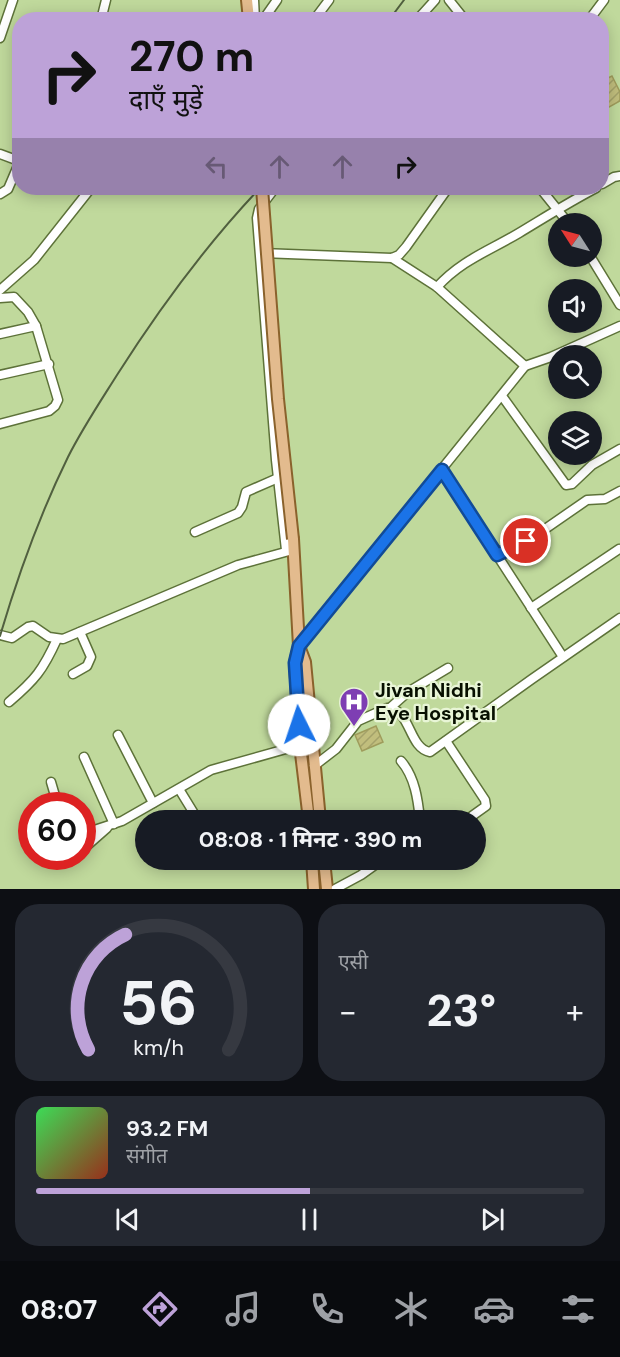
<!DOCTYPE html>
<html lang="hi">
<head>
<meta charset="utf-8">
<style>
	:root { --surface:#171b24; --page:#242831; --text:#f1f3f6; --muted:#9ea1a6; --line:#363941; --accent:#bda2d8 }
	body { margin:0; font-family:"DM Sans","Noto Sans Devanagari",sans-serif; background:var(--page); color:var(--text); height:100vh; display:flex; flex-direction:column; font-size:22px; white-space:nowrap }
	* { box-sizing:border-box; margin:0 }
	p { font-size:20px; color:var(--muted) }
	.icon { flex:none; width:33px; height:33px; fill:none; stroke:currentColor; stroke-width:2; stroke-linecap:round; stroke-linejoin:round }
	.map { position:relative; height:889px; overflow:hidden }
	.side { display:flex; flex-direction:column; gap:15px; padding:15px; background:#0d0f14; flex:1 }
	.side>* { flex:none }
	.banner { position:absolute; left:12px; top:12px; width:597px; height:183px; border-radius:24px; box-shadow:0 3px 15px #0003; background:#bda2d8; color:#111; overflow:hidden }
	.needle { width:39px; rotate:306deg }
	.fabs { position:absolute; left:548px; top:213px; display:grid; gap:12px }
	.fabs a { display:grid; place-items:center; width:54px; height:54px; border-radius:50%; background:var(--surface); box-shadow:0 3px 15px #0003; font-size:30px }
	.speed { position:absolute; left:18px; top:792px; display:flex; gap:12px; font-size:30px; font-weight:700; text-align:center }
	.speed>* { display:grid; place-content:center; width:78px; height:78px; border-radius:50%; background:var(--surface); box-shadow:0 3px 15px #0003; line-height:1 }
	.speed .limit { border:9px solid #d22; background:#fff; color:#111 }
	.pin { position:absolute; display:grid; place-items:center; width:51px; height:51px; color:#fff; margin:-26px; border:3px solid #fff; border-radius:50%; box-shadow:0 2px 6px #0007 }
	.me { position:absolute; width:66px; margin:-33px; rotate:356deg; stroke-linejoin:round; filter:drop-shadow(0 0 4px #0008) }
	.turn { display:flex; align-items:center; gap:21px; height:126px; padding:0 18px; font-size:27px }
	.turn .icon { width:78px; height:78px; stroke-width:2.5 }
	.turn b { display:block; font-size:42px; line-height:51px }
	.lanes { display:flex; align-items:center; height:57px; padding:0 18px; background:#0003; justify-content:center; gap:30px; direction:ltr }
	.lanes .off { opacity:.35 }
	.big { font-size:45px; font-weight:700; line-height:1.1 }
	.side .card { flex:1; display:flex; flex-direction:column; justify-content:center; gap:9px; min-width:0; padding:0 21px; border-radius:24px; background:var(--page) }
	.side .dial { align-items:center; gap:0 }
	.dial svg { height:156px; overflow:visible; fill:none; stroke:var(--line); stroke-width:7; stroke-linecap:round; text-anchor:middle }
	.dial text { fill:var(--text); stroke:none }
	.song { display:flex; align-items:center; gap:18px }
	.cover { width:72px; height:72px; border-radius:9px; background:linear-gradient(135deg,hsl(130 70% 55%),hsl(10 70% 35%)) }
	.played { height:6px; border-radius:3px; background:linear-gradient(90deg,var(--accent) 50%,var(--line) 50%) }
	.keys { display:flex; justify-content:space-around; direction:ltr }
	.heat { display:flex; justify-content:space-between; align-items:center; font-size:33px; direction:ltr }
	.side .tiles { flex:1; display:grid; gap:15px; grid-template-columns:1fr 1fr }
	.card:last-child { grid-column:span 2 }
	.trip { position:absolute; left:135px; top:810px; width:351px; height:60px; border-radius:30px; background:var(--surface); box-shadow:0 3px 15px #0003; font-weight:700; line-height:60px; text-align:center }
	.menu { display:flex; height:96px; justify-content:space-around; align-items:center; background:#090b0e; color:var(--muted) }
	.menu .icon { width:42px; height:42px }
	.menu .current { color:var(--accent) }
	.menu b { font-size:27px; color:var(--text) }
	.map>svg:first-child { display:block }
	.building { fill:url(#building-hatch); stroke:#9f9c5c; stroke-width:1.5 }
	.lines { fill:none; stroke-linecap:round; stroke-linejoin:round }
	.minor-casing { stroke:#5d7239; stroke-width:11 }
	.major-casing { stroke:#8a622c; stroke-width:14 }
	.minor { stroke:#fff; stroke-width:8 }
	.major { stroke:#e3bb8e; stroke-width:10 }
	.rail { stroke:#51603f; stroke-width:2 }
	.major-bridge-casing { stroke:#8a622c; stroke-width:14; stroke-linecap:butt }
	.major-bridge { stroke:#e3bb8e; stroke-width:10 }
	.route-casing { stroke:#114b97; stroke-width:15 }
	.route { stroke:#1a73e8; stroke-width:10 }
	.labels { text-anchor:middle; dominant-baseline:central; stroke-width:4.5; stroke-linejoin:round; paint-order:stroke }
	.poi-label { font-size:20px; font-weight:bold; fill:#070f00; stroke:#e8f5d6; text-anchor:start }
</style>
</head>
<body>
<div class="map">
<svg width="620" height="889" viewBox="0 0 620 889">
	<defs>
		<pattern id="building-hatch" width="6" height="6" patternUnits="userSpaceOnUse" patternTransform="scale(1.5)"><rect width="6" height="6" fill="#c1be7d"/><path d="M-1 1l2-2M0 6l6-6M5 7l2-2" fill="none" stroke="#a4a26a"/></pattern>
	</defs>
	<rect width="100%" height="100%" fill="#c0d99c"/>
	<!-- building -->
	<g class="building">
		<path d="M612,76L620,92V101L602,111V81Z"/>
		<path d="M376,726L383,742L362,751L355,735Z"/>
	</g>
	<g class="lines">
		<!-- minor casing -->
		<g class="minor-casing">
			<g id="minor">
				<path d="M254,0L255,20"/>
				<path d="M449,0L465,20"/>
				<path d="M101,20L106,0"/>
				<path d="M263,20L277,0"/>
				<path d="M314,20L329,0"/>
				<path d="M417,20L435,0"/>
				<path d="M589,20L604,0"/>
				<path d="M0,38L13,0"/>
				<path d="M0,154L19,161"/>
				<path d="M602,184L614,177L620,176"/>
				<path d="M275,188L259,209L257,218L276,460L286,550"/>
				<path d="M540,188L569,224"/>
				<path d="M0,194L8,189L20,161"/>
				<path d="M262,253L392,258L399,255L406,247L448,188"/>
				<path d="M590,256L620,305"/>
				<path d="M437,287C462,260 487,252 519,233C544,218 569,202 596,188"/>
				<path d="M0,290L34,260L91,188"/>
				<path d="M0,298L14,297L28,312L36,326L58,400L55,406L49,411L0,424"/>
				<path d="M0,334L36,326"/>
				<path d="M525,366L551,357L620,326"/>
				<path d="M0,375L49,364"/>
				<path d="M502,396L566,485L572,484L592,465L620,449"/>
				<path d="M442,470L563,657"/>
				<path d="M195,532L238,513L242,507L246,492L278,478"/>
				<path d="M497,555L535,536L587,500L605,499L620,491"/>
				<path d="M531,608L619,549"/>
				<path d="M0,635L12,638L28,627L33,626L49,637L63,639L238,565L289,551"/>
				<path d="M299,646L525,366L437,287L392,258"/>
				<path d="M73,674L87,666L91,657L80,632"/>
				<path d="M9,702C35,680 43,670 57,639"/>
				<path d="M391,707L408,692L448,668"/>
				<path d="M118,735L153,803"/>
				<path d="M446,741L485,800L486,806L472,816"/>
				<path d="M84,757L114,824"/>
				<path d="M401,761C415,777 418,800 420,820"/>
				<path d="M314,766L336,749L358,721L387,708C411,708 408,748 430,752L532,679L620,618"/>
				<path d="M51,782L58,806"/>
				<path d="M179,789L198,820"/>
				<path d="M82,834L122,821L211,770L300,745"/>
				<path d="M82,850L107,828"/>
				<path d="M66,859L71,856"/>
				<path d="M335,889L361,875L382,860"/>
			</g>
		</g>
		<!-- major casing -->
		<g class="major-casing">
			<g id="major">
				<path d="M247,0L249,20"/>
				<path d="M293,539L299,646L305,662L320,820"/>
				<path d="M299,646L295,663L300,745L309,820"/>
				<path d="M312,860L314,889"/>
				<path d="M324,860L327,889"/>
			</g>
		</g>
		<!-- minor -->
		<use href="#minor" class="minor"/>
		<!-- major -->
		<use href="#major" class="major"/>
		<!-- rail -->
		<g class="rail">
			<path d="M389,20L404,0"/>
			<path d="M0,636C18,575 40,514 68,457C82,429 100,402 117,375C159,309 206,245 260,188"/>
		</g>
		<!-- major-bridge casing -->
		<g class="major-bridge-casing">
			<path id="major-bridge" d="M262,188L278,399L293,539"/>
		</g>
		<!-- major-bridge -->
		<use href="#major-bridge" class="major-bridge"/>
	</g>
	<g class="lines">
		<!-- route casing -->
		<g class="route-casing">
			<path id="route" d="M299,725L295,663L299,646L442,470L497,555L526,541"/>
		</g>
		<!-- route -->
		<use href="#route" class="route"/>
	</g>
	<!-- icons -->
	<defs>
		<g id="hospital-pin" transform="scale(1.5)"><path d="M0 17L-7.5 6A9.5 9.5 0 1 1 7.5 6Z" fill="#7e3eb3" stroke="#e8f5d6"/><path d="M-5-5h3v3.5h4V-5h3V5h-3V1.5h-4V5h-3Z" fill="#fff"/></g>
	</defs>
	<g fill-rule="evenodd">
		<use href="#hospital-pin" x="354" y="702"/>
	</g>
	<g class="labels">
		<!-- poi labels -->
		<g class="poi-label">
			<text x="375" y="690">Jivan Nidhi<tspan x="375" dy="23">Eye Hospital</tspan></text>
		</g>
	</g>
</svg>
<div class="fabs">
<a><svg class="needle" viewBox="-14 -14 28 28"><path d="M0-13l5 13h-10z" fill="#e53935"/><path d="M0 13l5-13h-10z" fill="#9ea1a6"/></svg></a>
<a><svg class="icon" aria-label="sound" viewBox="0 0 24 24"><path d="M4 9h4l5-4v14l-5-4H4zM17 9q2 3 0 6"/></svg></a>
<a><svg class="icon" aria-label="search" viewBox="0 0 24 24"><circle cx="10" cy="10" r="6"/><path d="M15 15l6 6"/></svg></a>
<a><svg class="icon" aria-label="layers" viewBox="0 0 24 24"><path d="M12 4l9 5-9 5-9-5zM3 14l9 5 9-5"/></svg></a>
</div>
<div class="speed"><div class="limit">60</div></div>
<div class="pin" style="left:526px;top:541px;background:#d93025"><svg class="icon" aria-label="arrive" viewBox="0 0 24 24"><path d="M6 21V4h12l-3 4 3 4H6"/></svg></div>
<svg class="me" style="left:299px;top:725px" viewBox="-20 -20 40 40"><circle r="19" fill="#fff"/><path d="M0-13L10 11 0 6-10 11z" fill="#1a73e8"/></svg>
<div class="trip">08:08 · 1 मिनट · 390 m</div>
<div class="banner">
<div class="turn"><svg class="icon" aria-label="right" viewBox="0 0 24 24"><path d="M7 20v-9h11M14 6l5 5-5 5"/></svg><div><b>270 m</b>दाएँ मुड़ें</div></div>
<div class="lanes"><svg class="icon off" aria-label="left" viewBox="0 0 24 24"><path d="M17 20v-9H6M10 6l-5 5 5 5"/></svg><svg class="icon off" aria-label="ahead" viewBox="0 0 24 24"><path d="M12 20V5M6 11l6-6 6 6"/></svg><svg class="icon off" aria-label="ahead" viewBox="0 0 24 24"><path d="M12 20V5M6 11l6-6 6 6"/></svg><svg class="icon" aria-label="right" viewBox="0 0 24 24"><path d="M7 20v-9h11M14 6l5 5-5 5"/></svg></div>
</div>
</div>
<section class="side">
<div class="tiles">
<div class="card dial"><svg viewBox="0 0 100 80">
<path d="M14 69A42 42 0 1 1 86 69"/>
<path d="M14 69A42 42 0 0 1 33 10" stroke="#bda2d8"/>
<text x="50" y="56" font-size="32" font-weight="700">56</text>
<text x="50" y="72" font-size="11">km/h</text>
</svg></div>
<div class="card"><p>एसी</p>
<div class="heat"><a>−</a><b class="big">23°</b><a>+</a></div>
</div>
<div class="card">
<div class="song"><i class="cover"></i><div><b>93.2 FM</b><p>संगीत</p></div></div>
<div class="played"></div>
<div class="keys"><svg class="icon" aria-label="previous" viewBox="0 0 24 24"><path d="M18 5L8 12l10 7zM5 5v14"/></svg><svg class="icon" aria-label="pause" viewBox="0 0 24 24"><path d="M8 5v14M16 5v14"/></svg><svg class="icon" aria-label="next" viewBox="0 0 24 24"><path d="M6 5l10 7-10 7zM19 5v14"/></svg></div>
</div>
</div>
</section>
<nav class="menu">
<b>08:07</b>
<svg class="icon current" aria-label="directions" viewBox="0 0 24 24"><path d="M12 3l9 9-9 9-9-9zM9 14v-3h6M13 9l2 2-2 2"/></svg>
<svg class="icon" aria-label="music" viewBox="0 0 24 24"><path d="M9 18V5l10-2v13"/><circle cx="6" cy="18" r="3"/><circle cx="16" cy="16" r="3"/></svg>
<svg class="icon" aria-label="phone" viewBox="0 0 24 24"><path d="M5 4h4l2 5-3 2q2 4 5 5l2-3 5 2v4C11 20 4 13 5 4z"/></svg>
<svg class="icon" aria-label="climate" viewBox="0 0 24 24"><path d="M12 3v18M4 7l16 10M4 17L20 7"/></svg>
<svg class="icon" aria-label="car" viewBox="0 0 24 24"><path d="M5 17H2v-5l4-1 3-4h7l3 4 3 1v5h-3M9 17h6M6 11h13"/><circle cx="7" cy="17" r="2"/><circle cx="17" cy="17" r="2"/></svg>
<svg class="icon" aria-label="filters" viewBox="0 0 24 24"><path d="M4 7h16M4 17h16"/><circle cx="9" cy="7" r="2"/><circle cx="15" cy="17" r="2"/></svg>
</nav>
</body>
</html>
